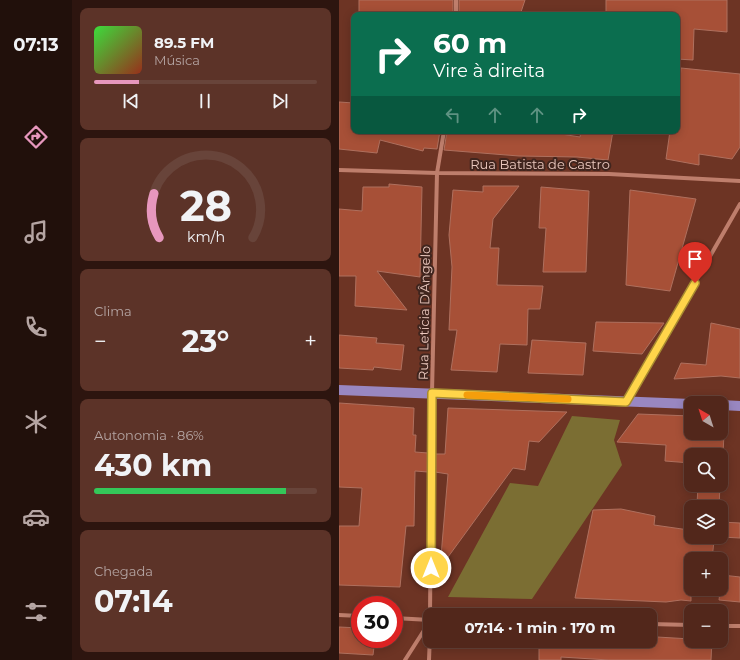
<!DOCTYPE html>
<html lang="pt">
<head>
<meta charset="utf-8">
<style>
	:root { --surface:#52271b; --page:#5c3328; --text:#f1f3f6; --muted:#b5a5a3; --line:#68443a; --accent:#e797bd }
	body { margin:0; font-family:Montserrat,sans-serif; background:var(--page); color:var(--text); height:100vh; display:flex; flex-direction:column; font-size:15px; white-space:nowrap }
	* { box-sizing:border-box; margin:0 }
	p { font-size:13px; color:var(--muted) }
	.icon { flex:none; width:22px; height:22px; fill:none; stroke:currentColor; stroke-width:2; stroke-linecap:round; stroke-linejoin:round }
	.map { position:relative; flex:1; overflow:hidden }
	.drawer { display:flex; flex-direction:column; gap:8px; padding:8px; background:#2d150f; width:267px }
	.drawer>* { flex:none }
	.guide { position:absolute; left:12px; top:12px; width:329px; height:122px; border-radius:8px; box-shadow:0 2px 10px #0003,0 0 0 1px var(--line); background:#0b6e4f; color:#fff; overflow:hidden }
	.needle { width:26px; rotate:321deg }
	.tools { position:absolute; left:345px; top:396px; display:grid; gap:8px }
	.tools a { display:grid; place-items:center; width:44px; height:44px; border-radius:8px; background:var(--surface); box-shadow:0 2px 10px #0003,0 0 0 1px var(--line); font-size:20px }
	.speed { position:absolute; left:12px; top:596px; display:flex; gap:8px; font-size:20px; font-weight:700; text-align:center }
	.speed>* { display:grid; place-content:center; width:52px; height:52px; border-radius:50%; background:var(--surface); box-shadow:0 2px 10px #0003,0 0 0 1px var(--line); line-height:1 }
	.speed .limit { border:6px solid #d22; background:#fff; color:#111 }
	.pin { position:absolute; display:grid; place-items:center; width:34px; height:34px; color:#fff; margin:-41px -17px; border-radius:50% 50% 50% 0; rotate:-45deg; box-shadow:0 0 4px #0007 }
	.pin .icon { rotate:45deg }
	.me { position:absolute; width:44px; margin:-22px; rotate:0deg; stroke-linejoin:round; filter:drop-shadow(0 0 3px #0008) }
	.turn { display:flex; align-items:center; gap:14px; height:84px; padding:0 16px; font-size:18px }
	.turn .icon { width:52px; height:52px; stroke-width:2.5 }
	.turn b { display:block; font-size:28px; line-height:34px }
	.lanes { display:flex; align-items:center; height:38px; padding:0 16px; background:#0003; justify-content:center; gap:20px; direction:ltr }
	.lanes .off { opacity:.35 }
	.big { font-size:30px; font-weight:700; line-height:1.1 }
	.drawer .card { flex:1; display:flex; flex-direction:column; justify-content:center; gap:6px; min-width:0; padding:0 14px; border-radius:8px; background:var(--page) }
	.drawer .dial { align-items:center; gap:0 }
	.dial svg { height:104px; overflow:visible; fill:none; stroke:var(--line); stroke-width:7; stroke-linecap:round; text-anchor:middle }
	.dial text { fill:var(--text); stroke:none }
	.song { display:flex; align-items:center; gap:12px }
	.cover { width:48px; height:48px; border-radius:6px; background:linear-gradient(135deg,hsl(120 70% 55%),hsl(10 70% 35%)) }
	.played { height:4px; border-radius:2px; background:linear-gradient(90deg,var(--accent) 20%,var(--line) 20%) }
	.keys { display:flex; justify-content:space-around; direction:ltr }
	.heat { display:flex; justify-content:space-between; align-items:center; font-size:22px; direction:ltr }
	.charge { height:6px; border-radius:3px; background:linear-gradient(90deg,#34c759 86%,var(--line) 0) }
	.trip { position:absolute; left:84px; top:608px; width:234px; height:40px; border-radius:8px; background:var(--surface); box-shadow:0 2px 10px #0003,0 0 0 1px var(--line); font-weight:700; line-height:40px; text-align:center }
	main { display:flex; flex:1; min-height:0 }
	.tab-bar { display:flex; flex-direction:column; width:72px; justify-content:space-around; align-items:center; background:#21100b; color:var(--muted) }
	.tab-bar .icon { width:28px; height:28px }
	.tab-bar .on { color:var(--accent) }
	.tab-bar b { font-size:18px; color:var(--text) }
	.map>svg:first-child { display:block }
	.green { fill:#7b6e33 }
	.building { fill:#a75037; stroke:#af705e }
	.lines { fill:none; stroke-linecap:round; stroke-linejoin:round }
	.street { stroke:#be7e6c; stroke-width:4 }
	.primary { stroke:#9987c1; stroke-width:10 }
	.route-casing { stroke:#a68a30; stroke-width:10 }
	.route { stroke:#ffd54a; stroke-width:7 }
	.slow { stroke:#f59e0b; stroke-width:7 }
	.labels { text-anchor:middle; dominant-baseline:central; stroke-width:4; stroke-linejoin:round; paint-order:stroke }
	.street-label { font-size:13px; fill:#ecc9bf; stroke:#40251e }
</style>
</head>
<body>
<main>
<nav class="tab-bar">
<b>07:13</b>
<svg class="icon on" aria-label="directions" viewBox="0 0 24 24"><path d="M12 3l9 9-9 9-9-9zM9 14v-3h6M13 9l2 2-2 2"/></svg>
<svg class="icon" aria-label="music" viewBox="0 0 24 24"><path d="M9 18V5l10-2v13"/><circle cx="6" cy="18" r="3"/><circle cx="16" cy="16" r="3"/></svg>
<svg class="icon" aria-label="phone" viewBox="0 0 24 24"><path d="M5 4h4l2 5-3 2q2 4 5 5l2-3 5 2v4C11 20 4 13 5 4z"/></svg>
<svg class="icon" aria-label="climate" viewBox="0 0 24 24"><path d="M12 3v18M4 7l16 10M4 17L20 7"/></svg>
<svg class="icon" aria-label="car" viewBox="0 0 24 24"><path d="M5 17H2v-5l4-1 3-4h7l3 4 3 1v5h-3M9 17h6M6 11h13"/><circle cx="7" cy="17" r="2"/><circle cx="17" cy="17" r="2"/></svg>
<svg class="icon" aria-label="filters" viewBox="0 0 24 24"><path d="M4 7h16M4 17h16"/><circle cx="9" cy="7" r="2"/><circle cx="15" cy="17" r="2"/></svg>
</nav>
<section class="drawer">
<div class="card">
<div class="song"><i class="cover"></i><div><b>89.5 FM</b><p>Música</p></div></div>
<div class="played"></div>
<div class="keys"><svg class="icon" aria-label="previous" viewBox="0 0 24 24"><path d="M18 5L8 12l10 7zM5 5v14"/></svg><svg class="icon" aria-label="pause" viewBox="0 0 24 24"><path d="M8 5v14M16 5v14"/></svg><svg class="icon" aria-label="next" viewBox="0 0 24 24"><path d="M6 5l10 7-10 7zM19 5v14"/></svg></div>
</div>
<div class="card dial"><svg viewBox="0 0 100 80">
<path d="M14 69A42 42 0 1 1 86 69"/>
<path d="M14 69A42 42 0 0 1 10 35" stroke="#e797bd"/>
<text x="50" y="56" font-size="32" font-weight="700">28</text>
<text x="50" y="72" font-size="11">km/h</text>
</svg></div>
<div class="card"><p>Clima</p>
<div class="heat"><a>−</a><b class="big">23°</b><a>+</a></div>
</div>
<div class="card"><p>Autonomia · 86%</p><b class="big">430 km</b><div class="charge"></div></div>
<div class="card"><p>Chegada</p><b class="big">07:14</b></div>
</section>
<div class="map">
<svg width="401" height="660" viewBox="0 0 401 660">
	<rect width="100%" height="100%" fill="#6d3424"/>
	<!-- green -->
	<path class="green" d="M233,416L281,420L275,440L283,465L193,599L109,597L171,483L199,486Z"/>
	<!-- building -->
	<g class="building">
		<rect x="20" y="0" width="94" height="15"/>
		<path d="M120,0H186L181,15H120Z"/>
		<path d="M267,0H388V32L355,29L354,60L338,59V15H267Z"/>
		<path d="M342,68L401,74V147L393,159L360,154V165L327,159L331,131H338V91H340Z"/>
		<path d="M0,102L15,103V131H101L98,149L85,148L84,151L41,140L38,153L0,149Z"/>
		<path d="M108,131H203L241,137L242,131H274L269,160L238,157L180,156L105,150Z"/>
		<path d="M50,184L83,187L81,277L38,271L68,310L16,306L17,276H0V209L23,211L24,187H50Z"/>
		<path d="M144,186H180L154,219L151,248H160L158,285L204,286L201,309H189L188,345L161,344L158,372L112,370L118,330H110L113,267L110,235L114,190L144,192Z"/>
		<path d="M202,187L250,191L247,272H204L207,228H200Z"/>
		<path d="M291,190L357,199L331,291L287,285Z"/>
		<path d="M257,322L325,323L303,354L254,351Z"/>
		<path d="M372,323L401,329V378L382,376L335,379L342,363L367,365Z"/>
		<path d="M0,335L38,338L37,343L65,345L62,370L35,367L34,370L0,368Z"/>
		<path d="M193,340L247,343L244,375L189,373Z"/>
		<path d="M0,403L75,408L74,435H77L76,452L89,453V472L76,471L75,526H67L61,587L0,585V526H20L23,488L0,487Z"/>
		<path d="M109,408L228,412L200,442L190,441L186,470L174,468L101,568L109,474L96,472V454H106Z"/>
		<path d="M299,414L352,416V433H385L384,455H352V463L326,461L327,445L278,442Z"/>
		<path d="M359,485H381L380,507L358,505Z"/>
		<path d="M282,509L316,516L315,525L350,530L349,539L375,541L373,559H352V601L342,600L327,602L236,598L254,510Z"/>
		<path d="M382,522L401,523V538L382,537Z"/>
		<path d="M383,575L401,577V602L380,600Z"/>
		<path d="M0,627L21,628V639H36L34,655L0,653Z"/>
		<path d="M318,637L352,639V641H373L372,660H270L222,657V660H200V641H318Z"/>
	</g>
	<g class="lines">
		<!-- street -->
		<g class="street">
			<path d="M117,15V0"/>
			<path d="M0,170L98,173L270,174L401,181"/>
			<path d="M288,401L401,204"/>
			<path d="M0,615L21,616"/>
			<path d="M91,615L93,393L98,173L105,131"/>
			<path d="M55,618L91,620"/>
			<path d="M311,624L352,625"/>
			<path d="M382,626H401"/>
			<path d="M66,660L91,621"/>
			<path d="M90,660L91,635"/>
		</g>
		<!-- primary -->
		<g class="primary">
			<path d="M0,390L352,404"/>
			<path d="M382,405L401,406"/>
		</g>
	</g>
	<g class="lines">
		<!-- route casing -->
		<g class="route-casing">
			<path id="route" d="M92,568L93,393L287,402L356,283"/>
		</g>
		<!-- route -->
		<use href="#route" class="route"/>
		<!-- slow -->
		<path class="slow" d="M128,395L229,399"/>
	</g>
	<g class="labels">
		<!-- street labels -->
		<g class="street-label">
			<text x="201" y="164">Rua Batista de Castro</text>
			<text transform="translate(85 313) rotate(-89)">Rua Letícia D'Ângelo</text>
		</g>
	</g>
</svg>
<div class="tools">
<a><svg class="needle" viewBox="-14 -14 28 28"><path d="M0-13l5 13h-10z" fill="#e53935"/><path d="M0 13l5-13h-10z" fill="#b5a5a3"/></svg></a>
<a><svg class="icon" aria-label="search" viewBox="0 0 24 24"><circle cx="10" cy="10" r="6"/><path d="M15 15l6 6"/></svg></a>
<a><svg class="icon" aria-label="layers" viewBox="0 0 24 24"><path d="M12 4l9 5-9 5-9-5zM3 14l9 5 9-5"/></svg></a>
<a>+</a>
<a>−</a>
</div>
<div class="speed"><div class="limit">30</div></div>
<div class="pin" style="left:356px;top:283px;background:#d93025"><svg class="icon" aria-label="arrive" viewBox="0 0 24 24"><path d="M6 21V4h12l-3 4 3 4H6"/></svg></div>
<svg class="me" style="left:92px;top:568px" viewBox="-20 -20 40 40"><circle r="17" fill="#ffd54a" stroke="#fff" stroke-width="3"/><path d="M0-11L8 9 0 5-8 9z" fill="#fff"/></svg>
<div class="trip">07:14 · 1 min · 170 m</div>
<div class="guide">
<div class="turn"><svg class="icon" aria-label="right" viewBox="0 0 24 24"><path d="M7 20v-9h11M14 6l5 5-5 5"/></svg><div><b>60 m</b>Vire à direita</div></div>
<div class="lanes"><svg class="icon off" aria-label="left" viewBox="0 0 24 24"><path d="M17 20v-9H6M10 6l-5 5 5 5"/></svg><svg class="icon off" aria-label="ahead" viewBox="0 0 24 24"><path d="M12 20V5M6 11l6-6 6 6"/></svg><svg class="icon off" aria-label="ahead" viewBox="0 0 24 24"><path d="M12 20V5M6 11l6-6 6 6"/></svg><svg class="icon" aria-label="right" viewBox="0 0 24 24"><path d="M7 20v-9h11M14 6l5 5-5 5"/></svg></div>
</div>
</div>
</main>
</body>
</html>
